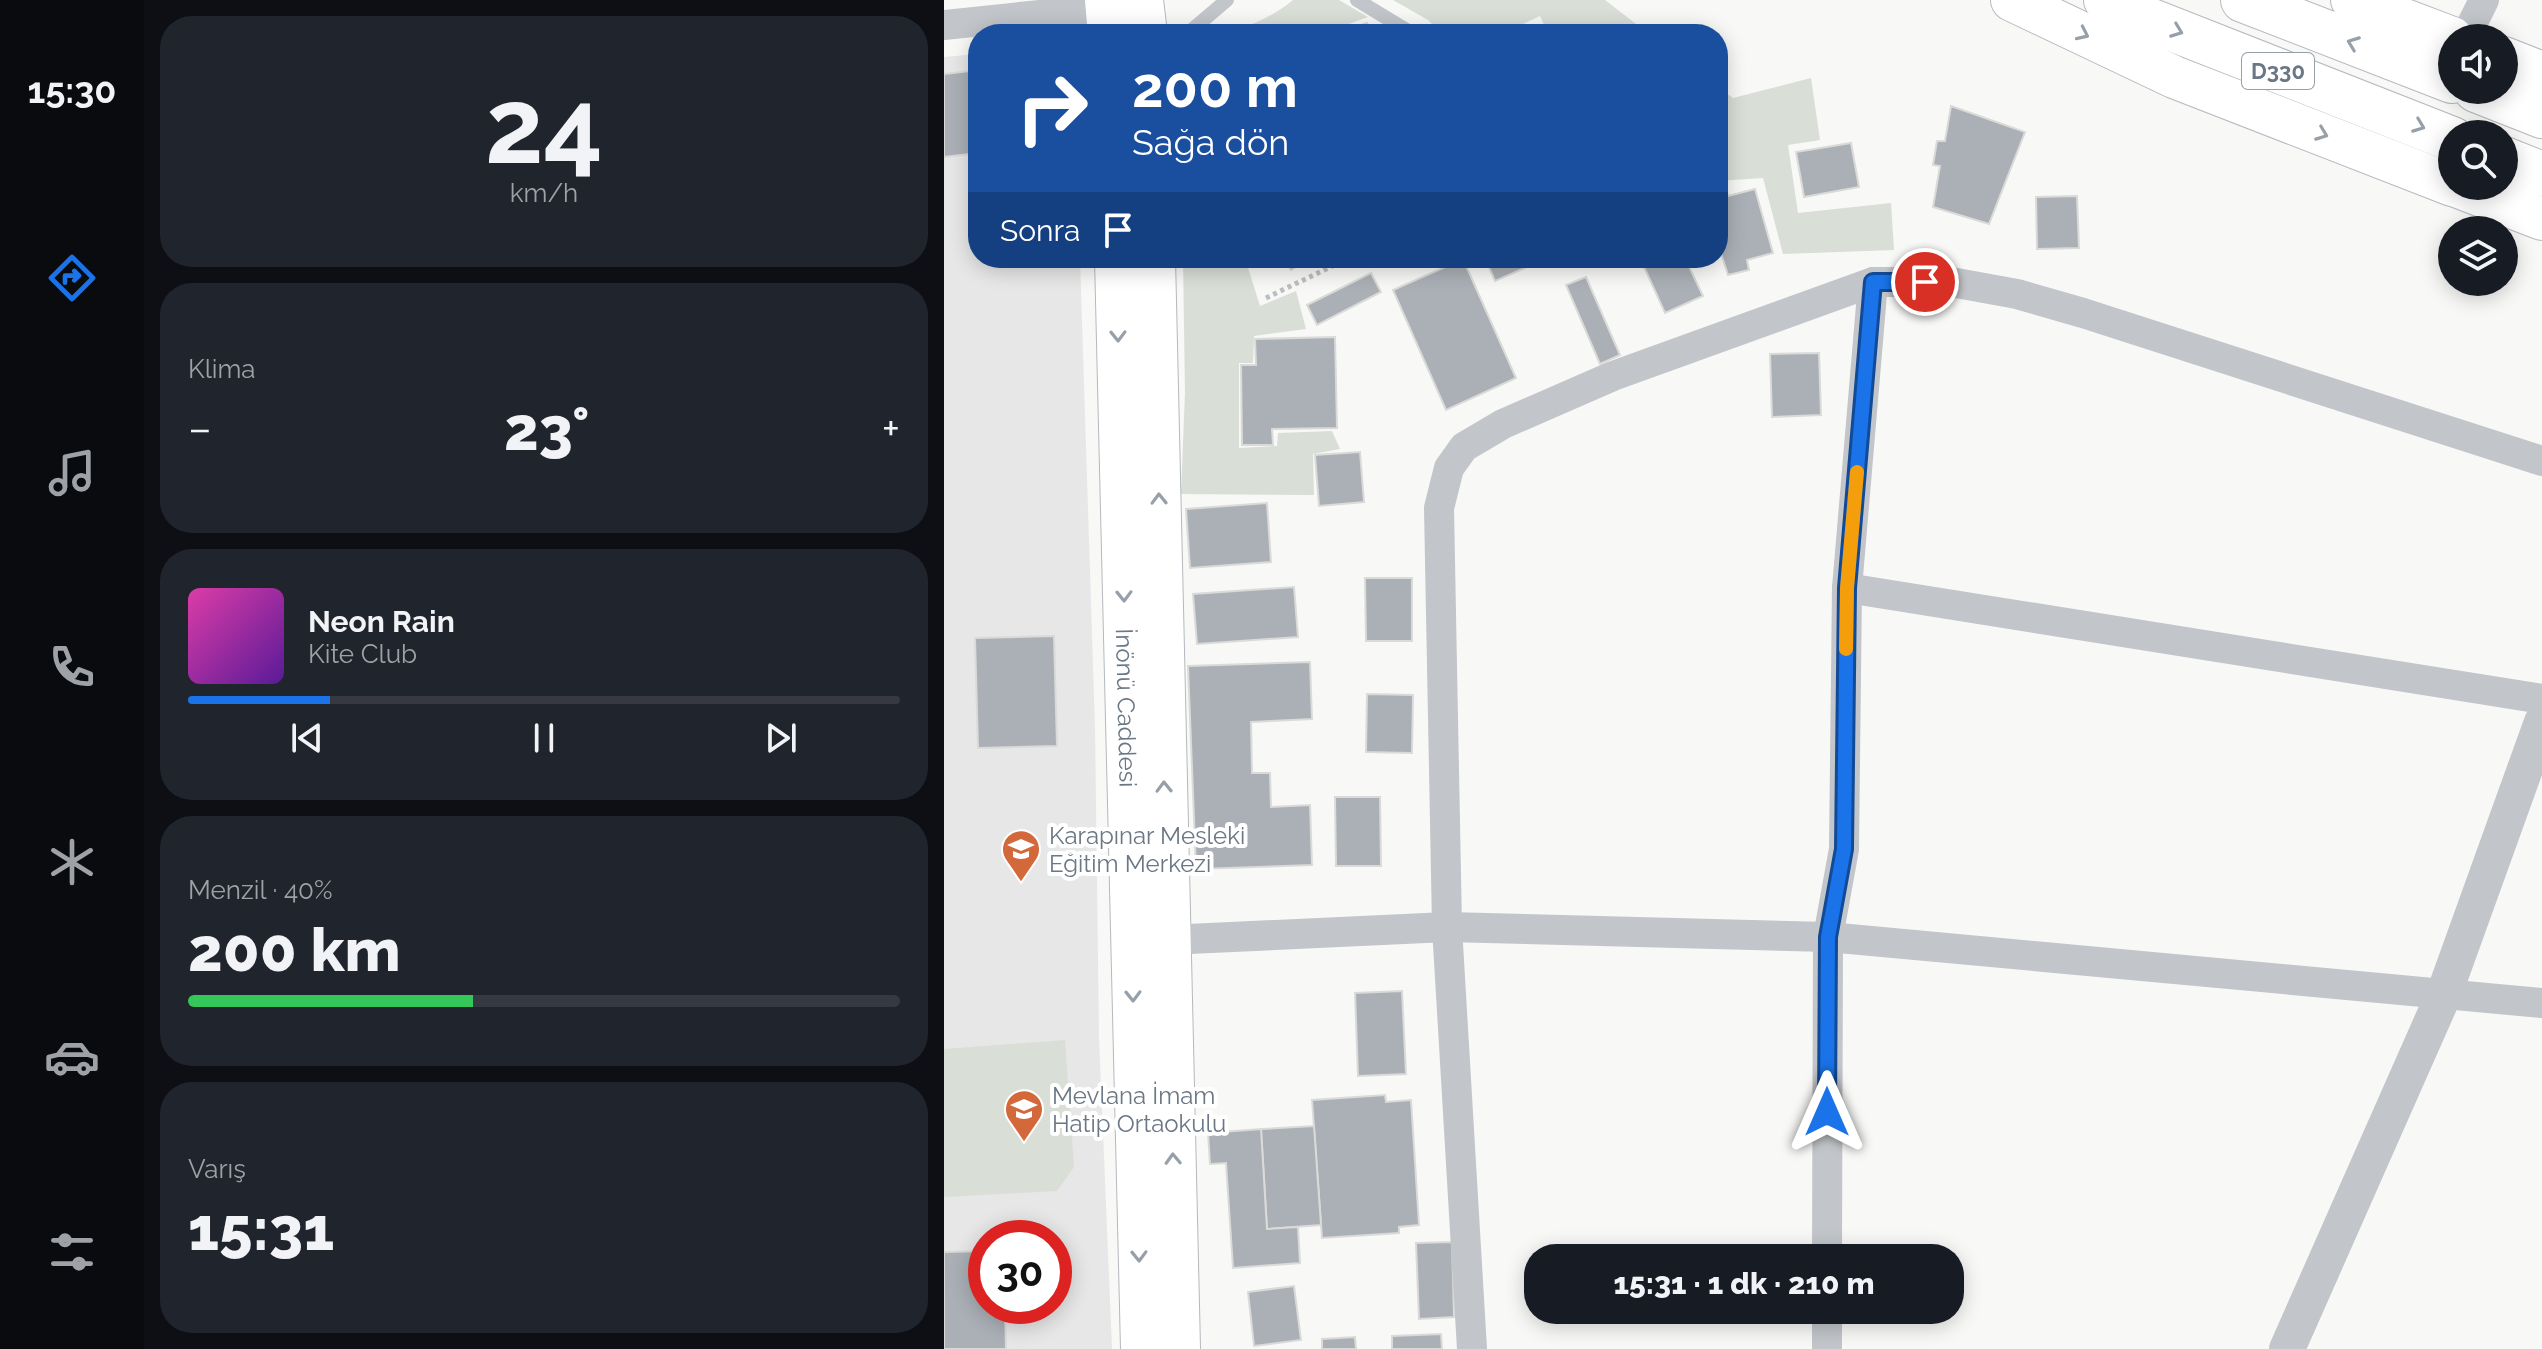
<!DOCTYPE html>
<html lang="tr">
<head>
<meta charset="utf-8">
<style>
	:root { --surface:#171b24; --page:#20242c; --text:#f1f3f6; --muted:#9ea1a6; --line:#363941; --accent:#1a73e8 }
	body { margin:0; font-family:Raleway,sans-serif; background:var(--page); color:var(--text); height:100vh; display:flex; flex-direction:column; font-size:30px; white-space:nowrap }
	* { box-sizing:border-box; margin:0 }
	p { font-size:26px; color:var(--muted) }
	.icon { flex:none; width:44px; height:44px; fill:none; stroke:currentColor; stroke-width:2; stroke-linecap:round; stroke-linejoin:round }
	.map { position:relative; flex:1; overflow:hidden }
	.details { display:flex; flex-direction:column; gap:16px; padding:16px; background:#0d0f14; width:800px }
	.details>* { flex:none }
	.guide { position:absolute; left:24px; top:24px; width:760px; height:244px; border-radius:32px; box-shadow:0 4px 20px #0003; background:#1a4fa0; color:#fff; overflow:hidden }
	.tools { position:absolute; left:1494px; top:24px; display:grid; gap:16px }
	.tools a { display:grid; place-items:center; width:80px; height:80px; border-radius:50%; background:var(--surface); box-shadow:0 4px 20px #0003; font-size:40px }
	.speed { position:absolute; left:24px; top:1220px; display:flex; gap:16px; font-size:40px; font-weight:700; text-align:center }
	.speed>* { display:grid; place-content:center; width:104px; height:104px; border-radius:50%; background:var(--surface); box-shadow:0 4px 20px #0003; line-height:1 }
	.speed .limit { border:12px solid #d22; background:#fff; color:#111 }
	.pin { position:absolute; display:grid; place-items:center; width:68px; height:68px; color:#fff; margin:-34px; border:4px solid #fff; border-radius:50%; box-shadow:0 2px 8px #0007 }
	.me { position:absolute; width:88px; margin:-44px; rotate:0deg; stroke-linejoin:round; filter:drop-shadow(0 0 6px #0008) }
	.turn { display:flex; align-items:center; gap:28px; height:168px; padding:0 32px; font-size:36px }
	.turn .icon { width:104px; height:104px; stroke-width:2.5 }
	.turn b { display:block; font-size:56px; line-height:68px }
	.then { display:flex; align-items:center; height:76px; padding:0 32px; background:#0003; gap:16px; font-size:30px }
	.big { font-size:60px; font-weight:800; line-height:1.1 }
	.details .card { flex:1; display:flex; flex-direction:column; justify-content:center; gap:12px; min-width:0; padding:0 28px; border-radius:32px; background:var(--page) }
	.details .dial { align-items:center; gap:0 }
	.dial b { font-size:104px; line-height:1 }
	.song { display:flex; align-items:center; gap:24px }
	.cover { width:96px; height:96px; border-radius:12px; background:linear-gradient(135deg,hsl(320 70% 55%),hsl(270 70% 35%)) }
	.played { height:8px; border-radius:4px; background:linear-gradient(90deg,var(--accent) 20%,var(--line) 20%) }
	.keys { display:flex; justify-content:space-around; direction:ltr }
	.heat { display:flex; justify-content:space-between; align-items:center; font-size:44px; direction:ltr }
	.charge { height:12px; border-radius:6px; background:linear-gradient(90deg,#34c759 40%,var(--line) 0) }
	.trip { position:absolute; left:580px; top:1244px; width:440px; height:80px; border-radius:32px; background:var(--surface); box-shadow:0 4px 20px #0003; font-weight:800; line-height:80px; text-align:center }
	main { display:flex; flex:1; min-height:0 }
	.dock { display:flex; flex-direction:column; width:144px; justify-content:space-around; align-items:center; background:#090b0e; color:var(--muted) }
	.dock .icon { width:56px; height:56px }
	.dock .active { color:var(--accent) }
	.dock b { font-size:36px; color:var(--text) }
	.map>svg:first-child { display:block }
	.built { fill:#e6e7e6; fill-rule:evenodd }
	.green { fill:#d9ded7 }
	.building { fill:#aab0b6; stroke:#dadad8; stroke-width:2 }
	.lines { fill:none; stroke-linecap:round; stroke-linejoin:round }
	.secondary-casing { stroke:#b5b9bd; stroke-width:44 }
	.trunk-casing { stroke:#b5b8bb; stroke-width:46 }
	.path { stroke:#bcbec1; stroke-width:5; stroke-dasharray:4 4; stroke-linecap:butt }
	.service { stroke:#c2c5c9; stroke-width:14 }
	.minor { stroke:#c2c5c9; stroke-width:30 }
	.tertiary { stroke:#c2c5c9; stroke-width:36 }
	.secondary { stroke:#fff; stroke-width:42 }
	.trunk { stroke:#fff; stroke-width:44 }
	.oneway { stroke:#97a0a9 }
	.route-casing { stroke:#114b97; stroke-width:20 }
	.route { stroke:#1a73e8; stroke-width:14 }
	.slow { stroke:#f59e0b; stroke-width:14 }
	.labels { text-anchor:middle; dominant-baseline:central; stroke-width:8; stroke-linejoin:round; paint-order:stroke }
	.shield { fill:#fff; stroke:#97a0a9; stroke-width:2 }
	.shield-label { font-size:22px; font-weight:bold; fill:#6a7784 }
	.street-label { font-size:24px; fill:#6a7784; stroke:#fff }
	.poi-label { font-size:24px; fill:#6a7784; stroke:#fff; text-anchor:start }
</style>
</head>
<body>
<main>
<nav class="dock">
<b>15:30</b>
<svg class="icon active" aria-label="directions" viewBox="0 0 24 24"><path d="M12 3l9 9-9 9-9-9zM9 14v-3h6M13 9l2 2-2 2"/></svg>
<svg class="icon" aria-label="music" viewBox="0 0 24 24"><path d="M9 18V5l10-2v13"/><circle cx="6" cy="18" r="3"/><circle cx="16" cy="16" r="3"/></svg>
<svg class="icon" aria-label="phone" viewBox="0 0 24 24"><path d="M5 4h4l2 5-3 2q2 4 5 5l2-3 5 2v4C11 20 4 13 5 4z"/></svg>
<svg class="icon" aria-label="climate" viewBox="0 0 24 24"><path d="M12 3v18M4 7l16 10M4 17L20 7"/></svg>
<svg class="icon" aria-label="car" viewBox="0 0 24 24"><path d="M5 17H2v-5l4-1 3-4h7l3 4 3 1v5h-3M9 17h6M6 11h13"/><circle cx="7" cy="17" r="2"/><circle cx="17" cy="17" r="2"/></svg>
<svg class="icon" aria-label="filters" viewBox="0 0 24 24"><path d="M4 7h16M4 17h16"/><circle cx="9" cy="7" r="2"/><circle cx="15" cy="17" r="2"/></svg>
</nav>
<section class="details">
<div class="card dial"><b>24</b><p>km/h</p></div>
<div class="card"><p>Klima</p>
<div class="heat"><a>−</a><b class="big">23°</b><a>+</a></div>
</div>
<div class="card">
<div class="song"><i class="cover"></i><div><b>Neon Rain</b><p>Kite Club</p></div></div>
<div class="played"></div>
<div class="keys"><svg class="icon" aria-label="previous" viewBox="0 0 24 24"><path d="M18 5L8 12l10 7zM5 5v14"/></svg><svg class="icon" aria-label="pause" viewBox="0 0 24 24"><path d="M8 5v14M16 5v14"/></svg><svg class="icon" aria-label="next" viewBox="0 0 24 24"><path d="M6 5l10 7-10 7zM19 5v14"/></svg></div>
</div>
<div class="card"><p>Menzil · 40%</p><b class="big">200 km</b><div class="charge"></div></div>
<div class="card"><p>Varış</p><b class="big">15:31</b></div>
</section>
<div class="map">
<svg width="1598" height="1349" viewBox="0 0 1598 1349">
	<rect width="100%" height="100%" fill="#f8f8f6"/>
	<!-- built -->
	<path class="built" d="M34,54V258H136L151,729L155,1038L168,1349H0V57ZM42,1238H110V1306H42Z"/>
	<!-- green -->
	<g class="green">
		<path d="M349,0H395L424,17L377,34H283C307,25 329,17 349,0Z"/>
		<path d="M449,0H661L705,34H599L603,31L596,16L558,34H498L484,20Z"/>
		<path d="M867,78L876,140L844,145L854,213L947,203L950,250L839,254L819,178L774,181V87L789,98Z"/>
		<path d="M239,258H301L316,306L352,291L362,329L310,336L309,363H295V448L333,446L334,433L388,431L396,449L369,454L370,495L237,494L241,393Z"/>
		<path d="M121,1040L130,1167L113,1191L0,1197V1049Z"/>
	</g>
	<!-- building -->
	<g class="building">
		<path d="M423,23L426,34H389Z"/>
		<path d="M26,71L34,153L0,157V74Z"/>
		<path d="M1007,106L1081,132L1045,224L989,207L996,166L989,165L993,141H1001Z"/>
		<path d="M907,143L915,187L860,197L852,152Z"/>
		<path d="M781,185L784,196L811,189L829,253L803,260L805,270L784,275L774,244V186Z"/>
		<path d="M1133,196L1135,248L1093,249L1092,197Z"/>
		<path d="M339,258H366L347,270Z"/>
		<path d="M541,258H600L601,259L551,281Z"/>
		<path d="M696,258H741L759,296L721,313Z"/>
		<path d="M519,259L572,378L502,410L449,290Z"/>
		<path d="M427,273L437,292L373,325L363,305Z"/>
		<path d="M642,277L676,355L656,364L622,285Z"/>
		<path d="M391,337L393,428L328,429L329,445H298L297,365H312L311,339Z"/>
		<path d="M875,353L877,415L828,417L826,354Z"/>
		<path d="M416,452L420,502L375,506L371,455Z"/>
		<path d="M323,503L327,562L246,568L242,509Z"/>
		<path d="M421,578H468V641H422Z"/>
		<path d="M350,587L354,637L253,644L249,594Z"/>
		<path d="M110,636L113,746L34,748L31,638Z"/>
		<path d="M366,662L368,719L307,722L308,773H326L327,807L366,805L368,865L252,869L244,666Z"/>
		<path d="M423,694L469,695L468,753L422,752Z"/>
		<path d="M391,797H436L437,866H392Z"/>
		<path d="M458,991L462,1074L414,1076L411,993Z"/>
		<path d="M441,1095L442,1102L467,1100L475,1225L455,1227V1233L378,1238L368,1100Z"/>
		<path d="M370,1126L377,1225L323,1229L317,1129Z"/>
		<path d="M317,1129L323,1229L354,1227L356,1263L289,1268L282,1163L266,1164L264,1133Z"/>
		<path d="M508,1242L510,1317L475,1319L472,1243Z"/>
		<path d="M42,1251V1306H61L62,1349H0V1252Z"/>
		<path d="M350,1286L357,1340L310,1346L304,1292Z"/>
		<path d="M497,1334L498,1349H448V1336Z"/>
		<path d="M411,1337L412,1349H378V1339Z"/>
	</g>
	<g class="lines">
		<!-- secondary casing -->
		<g class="secondary-casing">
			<g id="secondary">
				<path d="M162,0L165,34"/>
				<path d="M198,0L202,34"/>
				<path d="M1068,0L1230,77L1508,185"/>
				<path d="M1408,0L1508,38"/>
				<path d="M1560,58L1598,73"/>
				<path d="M1512,186L1598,219"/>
				<path id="s1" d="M172,258L198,1349"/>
				<path d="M210,258L235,1349"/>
			</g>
		</g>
		<!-- trunk casing -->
		<g class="trunk-casing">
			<g id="trunk">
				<path d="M1162,0L1195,16L1508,139"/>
				<path d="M1299,0L1508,81"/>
				<path d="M1532,90L1598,116"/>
				<path d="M1560,159L1598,174"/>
			</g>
		</g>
		<!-- path -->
		<g class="path">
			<path d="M581,34L593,28"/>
			<path d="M322,298L405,258"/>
		</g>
		<!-- service -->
		<g class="service">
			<path d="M413,0L469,34"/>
			<path d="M243,34L283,0"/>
		</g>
		<!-- minor -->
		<g class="minor">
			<path d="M0,25L162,8"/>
			<path d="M1521,38L1540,0"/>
			<path d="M903,588L1598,699"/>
			<path d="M223,940L503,927L884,937L1598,1003"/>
			<path d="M883,1258L884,937L900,849L903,588L929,282"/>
			<path d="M528,1349L503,927L495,508L505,468L520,447L559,424L669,376L929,282H1007L1073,294L1139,313L1598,461"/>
			<path d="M883,1349V1310"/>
		</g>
		<!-- tertiary -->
		<path class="tertiary" d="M1343,1349L1500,994L1598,722"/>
		<!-- secondary -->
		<use href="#secondary" class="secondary"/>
		<!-- trunk -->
		<use href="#trunk" class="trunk"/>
	</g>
	<!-- one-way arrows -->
	<defs><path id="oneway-chevron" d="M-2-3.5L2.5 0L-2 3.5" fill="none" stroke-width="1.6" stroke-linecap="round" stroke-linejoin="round" transform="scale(2)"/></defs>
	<g class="oneway">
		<use href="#oneway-chevron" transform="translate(1233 31) rotate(21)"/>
		<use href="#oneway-chevron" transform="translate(1139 34) rotate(25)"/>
		<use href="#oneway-chevron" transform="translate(1409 43) rotate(-159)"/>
		<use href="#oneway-chevron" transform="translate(1475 126) rotate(21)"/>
		<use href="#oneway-chevron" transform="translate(1378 134) rotate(21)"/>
		<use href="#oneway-chevron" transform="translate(174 336) rotate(89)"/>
		<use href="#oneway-chevron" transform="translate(215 499) rotate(-91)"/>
		<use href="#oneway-chevron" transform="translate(180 596) rotate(89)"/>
		<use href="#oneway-chevron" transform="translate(220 787) rotate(-91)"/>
		<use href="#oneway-chevron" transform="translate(189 996) rotate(89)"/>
		<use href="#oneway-chevron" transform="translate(229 1159) rotate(-92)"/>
		<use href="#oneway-chevron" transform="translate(195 1256) rotate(89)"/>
	</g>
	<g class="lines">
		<!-- route casing -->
		<g class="route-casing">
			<path id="route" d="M883,1112L884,937L900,849L903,588L929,282H981"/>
		</g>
		<!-- route -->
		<use href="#route" class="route"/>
		<!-- slow -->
		<path class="slow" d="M902,649L903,588L913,472"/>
	</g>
	<!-- icons -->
	<defs>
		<g id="school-pin" transform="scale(2)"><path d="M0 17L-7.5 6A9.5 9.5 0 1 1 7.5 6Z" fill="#d3683b" stroke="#fff"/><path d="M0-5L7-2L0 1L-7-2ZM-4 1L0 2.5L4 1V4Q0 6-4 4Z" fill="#fff"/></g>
	</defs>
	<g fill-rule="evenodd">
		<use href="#school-pin" x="77" y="849"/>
		<use href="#school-pin" x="80" y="1109"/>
	</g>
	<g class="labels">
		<!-- shield labels -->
		<rect class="shield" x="1298" y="53" width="72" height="36" rx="6"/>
		<g class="shield-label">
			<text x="1334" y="71">D330</text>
		</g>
		<!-- street labels -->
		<g class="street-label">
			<text stroke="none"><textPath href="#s1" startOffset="450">İnönü Caddesi</textPath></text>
		</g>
		<!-- poi labels -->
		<g class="poi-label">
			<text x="105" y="835">Karapınar Mesleki<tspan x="105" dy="28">Eğitim Merkezi</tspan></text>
			<text x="108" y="1095">Mevlana İmam<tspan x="108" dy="28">Hatip Ortaokulu</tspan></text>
		</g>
	</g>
</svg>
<div class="tools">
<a><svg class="icon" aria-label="sound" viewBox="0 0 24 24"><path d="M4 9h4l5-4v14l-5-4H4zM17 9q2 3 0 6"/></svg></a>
<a><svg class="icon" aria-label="search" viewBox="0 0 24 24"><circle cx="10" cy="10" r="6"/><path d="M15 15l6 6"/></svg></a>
<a><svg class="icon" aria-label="layers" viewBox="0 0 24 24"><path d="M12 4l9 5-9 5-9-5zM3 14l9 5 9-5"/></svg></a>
</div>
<div class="speed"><div class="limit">30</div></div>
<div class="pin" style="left:981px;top:282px;background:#d93025"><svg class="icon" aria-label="arrive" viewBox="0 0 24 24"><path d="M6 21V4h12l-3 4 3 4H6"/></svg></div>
<svg class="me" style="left:883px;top:1112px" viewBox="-20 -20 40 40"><path d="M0-17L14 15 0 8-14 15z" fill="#1a73e8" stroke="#fff" stroke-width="4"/></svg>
<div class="trip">15:31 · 1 dk · 210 m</div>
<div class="guide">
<div class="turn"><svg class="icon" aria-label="right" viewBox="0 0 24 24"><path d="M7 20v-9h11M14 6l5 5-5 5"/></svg><div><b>200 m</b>Sağa dön</div></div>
<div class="then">Sonra<svg class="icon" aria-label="arrive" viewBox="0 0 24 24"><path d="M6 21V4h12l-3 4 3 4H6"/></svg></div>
</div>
</div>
</main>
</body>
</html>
